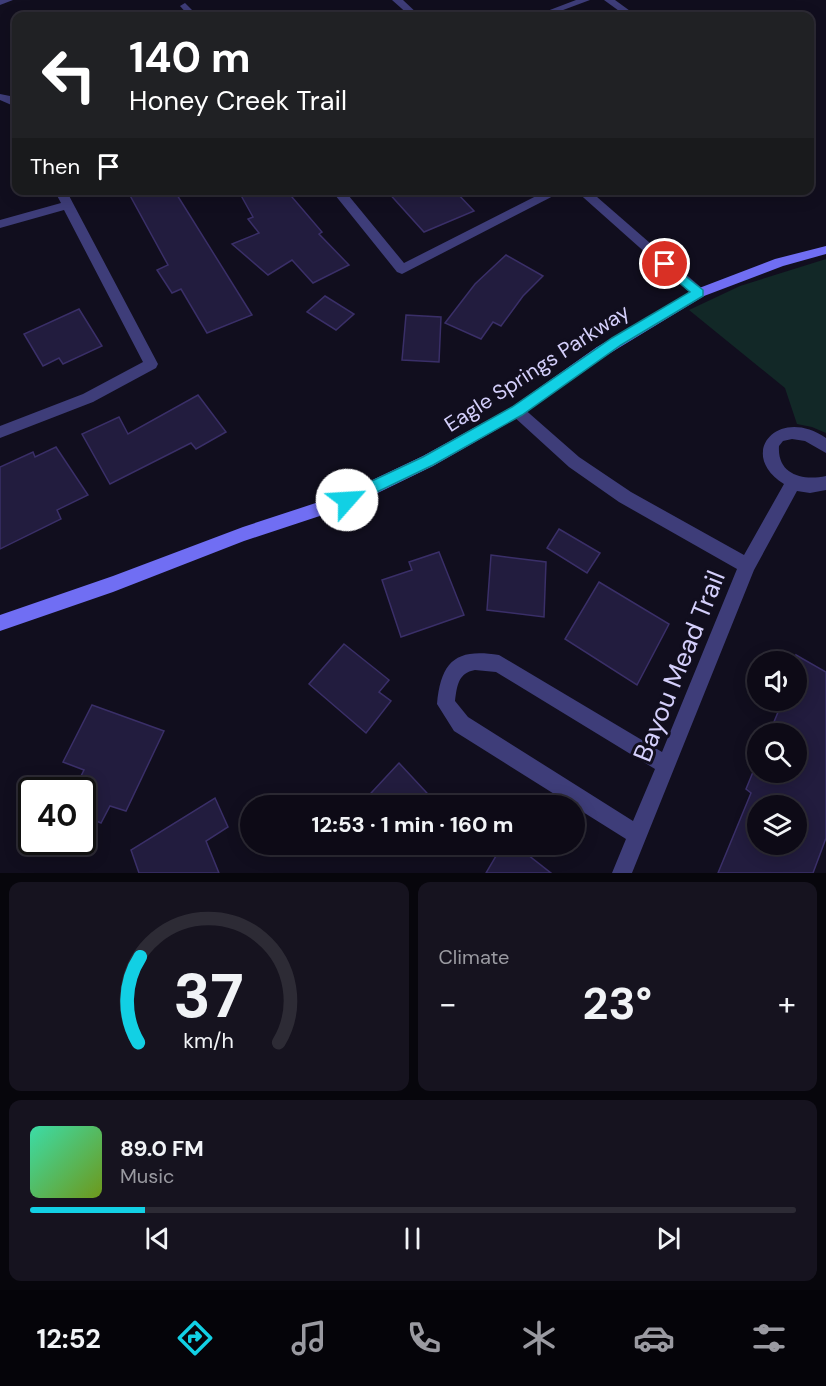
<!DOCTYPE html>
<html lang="en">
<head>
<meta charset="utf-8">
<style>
	:root { --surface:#0d0a16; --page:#16131f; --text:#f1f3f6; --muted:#9a9aa1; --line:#2d2b35; --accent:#12d0e4 }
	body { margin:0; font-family:"DM Sans",sans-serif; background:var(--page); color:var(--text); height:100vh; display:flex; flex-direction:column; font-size:22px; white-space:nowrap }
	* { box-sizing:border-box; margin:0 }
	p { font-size:20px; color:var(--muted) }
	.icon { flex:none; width:33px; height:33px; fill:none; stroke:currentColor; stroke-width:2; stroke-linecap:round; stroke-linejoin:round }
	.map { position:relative; height:873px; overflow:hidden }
	.panel { display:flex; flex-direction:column; gap:9px; padding:9px; background:#07060c; flex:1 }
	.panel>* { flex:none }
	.top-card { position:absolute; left:12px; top:12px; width:802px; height:183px; border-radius:12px; box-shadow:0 3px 15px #0003,0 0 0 2px var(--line); background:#202124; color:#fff; overflow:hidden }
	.controls { position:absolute; left:747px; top:651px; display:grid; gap:12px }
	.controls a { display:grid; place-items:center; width:60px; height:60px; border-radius:50%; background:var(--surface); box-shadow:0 3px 15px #0003,0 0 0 2px var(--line); font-size:30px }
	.speed { position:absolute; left:18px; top:777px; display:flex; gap:12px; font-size:30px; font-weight:700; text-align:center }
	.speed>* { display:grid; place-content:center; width:78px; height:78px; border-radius:50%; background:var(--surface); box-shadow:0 3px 15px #0003,0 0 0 2px var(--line); line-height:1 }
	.speed .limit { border:3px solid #111; border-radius:9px; background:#fff; color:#111 }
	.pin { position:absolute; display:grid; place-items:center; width:51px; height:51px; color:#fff; margin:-26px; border:3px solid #fff; border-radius:50%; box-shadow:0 2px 6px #0007 }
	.me { position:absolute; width:66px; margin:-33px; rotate:64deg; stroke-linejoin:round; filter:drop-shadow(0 0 4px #0008) }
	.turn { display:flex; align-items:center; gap:21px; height:126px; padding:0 18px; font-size:27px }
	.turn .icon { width:78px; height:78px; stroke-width:2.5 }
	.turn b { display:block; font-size:42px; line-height:51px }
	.then { display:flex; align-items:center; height:57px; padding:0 18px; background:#0003; gap:12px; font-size:22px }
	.big { font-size:45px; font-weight:700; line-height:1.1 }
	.panel .card { flex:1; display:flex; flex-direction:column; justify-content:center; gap:9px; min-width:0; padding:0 21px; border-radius:12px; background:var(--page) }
	.panel .dial { align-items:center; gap:0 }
	.dial svg { height:156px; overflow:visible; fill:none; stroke:var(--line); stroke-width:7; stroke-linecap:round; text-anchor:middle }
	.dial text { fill:var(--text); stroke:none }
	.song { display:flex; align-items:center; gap:18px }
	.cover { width:72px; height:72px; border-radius:9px; background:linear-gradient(135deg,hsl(160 70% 55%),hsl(80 70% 35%)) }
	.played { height:6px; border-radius:3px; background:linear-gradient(90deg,var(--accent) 15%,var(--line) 15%) }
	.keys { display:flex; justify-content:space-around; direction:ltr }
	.heat { display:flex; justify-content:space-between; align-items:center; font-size:33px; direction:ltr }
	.panel .tiles { flex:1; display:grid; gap:9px; grid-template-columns:1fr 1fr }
	.card:last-child { grid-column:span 2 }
	.trip { position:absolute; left:240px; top:795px; width:345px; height:60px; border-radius:30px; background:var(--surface); box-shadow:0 3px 15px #0003,0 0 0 2px var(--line); font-weight:700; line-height:60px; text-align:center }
	.dock { display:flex; height:96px; justify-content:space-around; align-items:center; background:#050409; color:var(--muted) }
	.dock .icon { width:42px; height:42px }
	.dock .current { color:var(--accent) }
	.dock b { font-size:27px; color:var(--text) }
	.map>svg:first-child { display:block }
	.green { fill:#122827 }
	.building { fill:#221c3e; stroke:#3a2f68; stroke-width:1.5; fill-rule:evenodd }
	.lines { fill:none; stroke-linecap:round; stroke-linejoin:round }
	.street { fill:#3e3d79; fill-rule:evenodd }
	.secondary { fill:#706ef3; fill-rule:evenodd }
	.route { fill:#12d0e4; stroke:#0c8794; stroke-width:1.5 }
	.labels { text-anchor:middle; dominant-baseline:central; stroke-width:6; stroke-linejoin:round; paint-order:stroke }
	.street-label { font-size:21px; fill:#d4cffb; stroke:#110e1e }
	.near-street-label { font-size:26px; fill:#d4cffb; stroke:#110e1e }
</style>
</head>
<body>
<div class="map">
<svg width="826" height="873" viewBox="0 0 826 873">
	<rect width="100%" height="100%" fill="#110e1e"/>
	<!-- green -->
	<path class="green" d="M826,259V433L812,427L797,424L785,388L689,310L740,286Z"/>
	<!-- building -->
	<g class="building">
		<path d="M127,190H174L252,315L207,333L181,289L172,293L157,270L168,265Z"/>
		<path d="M238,190H286L322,232L319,234L349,265L313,283L292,260L268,275L232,244L259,233L248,219L253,217Z"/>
		<path d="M386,190H454L474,211L424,232Z"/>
		<path d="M506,255L543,276L523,296L501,326L493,322L481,339L445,323L475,284Z"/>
		<path d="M325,296L354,314L336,330L307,312Z"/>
		<path d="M79,309L102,346L63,364L59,358L43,366L24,334Z"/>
		<path d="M406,315L441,317L439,362L402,360Z"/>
		<path d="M198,395L226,432L196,449L191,443L110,484L82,434L119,417L128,434Z"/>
		<path d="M56,447L88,495L57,510L61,519L0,549V467L33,452L35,457Z"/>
		<path d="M559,529L600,553L587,573L547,548Z"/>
		<path d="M439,552L464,615L401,637L382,580L412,570L409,562Z"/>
		<path d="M491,555L546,562L544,617L487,610Z"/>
		<path d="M599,582L669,624L637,685L565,639Z"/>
		<path d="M344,644L389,680L379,692L391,701L366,733L309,684Z"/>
		<path d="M796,655L826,672V838L813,873H718L751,793L746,789L753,772H796V734H769L783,700H796ZM758,806H796V844H758Z"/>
		<path d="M92,705L164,731L126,811L110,806L101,823L82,815V790H74L84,770L63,762Z"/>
		<path d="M399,763L439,806H359Z"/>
		<path d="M215,798L228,827L206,841L219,873H139L131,850Z"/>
		<path d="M503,844H514L551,873H486Z"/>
	</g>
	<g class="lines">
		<!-- street -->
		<g class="street">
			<path d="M0,0H13L0,5Z"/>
			<path d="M392,0H403L420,16H410Z"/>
			<path d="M576,0H590L547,16H534Z"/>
			<path d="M604,0H615L637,16H626Z"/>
			<path d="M185,3L198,16H189L180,6Z"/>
			<path d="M0,94L15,97L16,107L0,100Z"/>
			<path d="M54,190H66L158,364L156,368L93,402L0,438V426L83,394L143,362L64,210L0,228V220L61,203Z"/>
			<path d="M331,190H344L404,263L548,190H565L402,274L397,272Z"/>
			<path d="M575,190H589L704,290L706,293L704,296H694Z"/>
			<path d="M517,405L522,407L579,457L631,492L744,555L784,484C736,454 778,405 826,438V453L805,441L792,439L783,441L779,446C777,475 803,481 826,476V490L810,493L797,491L754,570L632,873H612L626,839L454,731L437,704C441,661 456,648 499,655L662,752L737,569L619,502L569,467L512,415L510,411L512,407ZM475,670L496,672L655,769L633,821L468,717L455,701C457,686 458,673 475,670Z"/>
		</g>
		<!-- secondary -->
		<path class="secondary" d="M826,246V254L783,266L704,296L607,355L522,415L433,466L353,505L244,541L113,592L0,631V615L113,576L243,527L343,494L423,456L512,407L597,347L694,290L775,259Z"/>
	</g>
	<!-- route -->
	<path class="route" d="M665,260L703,290V296L621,345L522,415L433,465L352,504L347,506L342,504L340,500L342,495L423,457L512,407L612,338L690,292L661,267V261Z"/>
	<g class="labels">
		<!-- street labels -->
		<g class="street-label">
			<text transform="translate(537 368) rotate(-33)">Eagle Springs Parkway</text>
		</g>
		<!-- near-street labels -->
		<g class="near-street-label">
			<text transform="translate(679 666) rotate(-68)">Bayou Mead Trail</text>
		</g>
	</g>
</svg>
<div class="controls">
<a><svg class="icon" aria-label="sound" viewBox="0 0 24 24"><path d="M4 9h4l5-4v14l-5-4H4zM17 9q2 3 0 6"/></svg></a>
<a><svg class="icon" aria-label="search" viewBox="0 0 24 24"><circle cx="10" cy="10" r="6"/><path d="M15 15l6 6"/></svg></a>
<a><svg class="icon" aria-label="layers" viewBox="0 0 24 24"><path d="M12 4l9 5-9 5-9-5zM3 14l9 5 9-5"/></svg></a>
</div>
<div class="speed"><div class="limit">40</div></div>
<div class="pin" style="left:665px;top:264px;background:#d93025"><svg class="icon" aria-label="arrive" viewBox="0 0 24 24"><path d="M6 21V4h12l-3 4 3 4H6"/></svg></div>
<svg class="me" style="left:347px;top:500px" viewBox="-20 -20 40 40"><circle r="19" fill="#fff"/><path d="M0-13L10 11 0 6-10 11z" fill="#12d0e4"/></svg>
<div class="trip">12:53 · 1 min · 160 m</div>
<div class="top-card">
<div class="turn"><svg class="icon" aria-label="left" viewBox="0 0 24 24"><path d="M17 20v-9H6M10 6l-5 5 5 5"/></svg><div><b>140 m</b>Honey Creek Trail</div></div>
<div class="then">Then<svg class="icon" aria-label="arrive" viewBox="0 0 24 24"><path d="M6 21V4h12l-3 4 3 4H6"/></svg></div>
</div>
</div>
<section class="panel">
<div class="tiles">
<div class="card dial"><svg viewBox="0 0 100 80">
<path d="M14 69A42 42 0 1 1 86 69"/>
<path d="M14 69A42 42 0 0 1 15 25" stroke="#12d0e4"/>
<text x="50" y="56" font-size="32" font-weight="700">37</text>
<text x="50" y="72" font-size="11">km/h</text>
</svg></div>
<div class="card"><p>Climate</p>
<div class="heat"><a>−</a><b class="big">23°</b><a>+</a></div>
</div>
<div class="card">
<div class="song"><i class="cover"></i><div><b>89.0 FM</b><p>Music</p></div></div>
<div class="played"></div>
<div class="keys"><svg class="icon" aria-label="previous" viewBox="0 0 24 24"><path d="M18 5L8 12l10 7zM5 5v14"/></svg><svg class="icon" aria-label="pause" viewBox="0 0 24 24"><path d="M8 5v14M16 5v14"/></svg><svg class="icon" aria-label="next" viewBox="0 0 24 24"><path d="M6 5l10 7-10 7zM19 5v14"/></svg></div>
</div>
</div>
</section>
<nav class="dock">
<b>12:52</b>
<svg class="icon current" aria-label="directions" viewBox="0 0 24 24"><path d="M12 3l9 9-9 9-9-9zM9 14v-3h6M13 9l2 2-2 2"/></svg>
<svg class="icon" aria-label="music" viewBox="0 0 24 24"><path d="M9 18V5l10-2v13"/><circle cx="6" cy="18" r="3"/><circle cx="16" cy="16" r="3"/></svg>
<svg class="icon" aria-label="phone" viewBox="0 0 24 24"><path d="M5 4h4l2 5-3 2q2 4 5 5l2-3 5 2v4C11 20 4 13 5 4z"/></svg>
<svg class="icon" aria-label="climate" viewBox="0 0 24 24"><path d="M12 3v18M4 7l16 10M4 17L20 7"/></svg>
<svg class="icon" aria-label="car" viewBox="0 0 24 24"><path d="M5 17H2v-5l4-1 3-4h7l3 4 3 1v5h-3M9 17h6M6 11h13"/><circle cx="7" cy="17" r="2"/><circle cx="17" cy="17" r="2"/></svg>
<svg class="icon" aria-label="filters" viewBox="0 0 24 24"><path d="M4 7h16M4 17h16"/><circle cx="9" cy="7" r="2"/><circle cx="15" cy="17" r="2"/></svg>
</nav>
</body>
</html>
